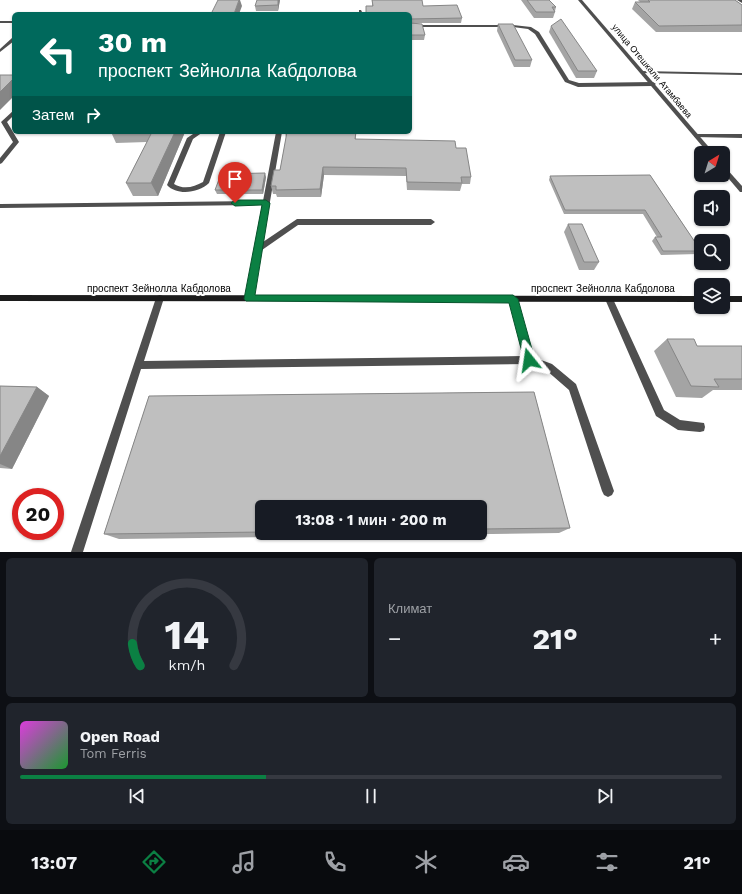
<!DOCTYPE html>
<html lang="ru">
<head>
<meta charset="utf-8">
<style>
	:root { --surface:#171b24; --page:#20242c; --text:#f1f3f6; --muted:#9ea1a6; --line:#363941; --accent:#0b8043 }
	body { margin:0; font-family:"Work Sans",sans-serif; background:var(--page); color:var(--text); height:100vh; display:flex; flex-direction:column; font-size:15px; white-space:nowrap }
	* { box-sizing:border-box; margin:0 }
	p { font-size:13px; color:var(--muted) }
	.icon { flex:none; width:22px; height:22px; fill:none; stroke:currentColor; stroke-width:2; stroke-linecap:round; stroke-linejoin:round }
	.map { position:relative; height:552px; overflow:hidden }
	.panel { display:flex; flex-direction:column; gap:6px; padding:6px; background:#0d0f14; flex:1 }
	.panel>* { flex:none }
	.top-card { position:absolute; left:12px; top:12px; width:400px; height:122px; border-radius:6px; box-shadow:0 1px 3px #0004; background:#00695c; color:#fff; overflow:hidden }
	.needle { width:26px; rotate:38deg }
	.buttons { position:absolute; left:694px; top:146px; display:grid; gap:8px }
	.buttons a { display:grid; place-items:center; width:36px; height:36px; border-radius:6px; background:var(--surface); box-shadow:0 1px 3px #0004; font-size:20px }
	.speed { position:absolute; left:12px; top:488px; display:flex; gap:8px; font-size:20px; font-weight:700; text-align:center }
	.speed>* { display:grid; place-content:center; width:52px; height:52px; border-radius:50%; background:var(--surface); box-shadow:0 1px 3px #0004; line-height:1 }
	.speed .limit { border:6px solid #d22; background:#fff; color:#111 }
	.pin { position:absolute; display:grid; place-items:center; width:34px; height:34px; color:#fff; margin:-41px -17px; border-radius:50% 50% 50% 0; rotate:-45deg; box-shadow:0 0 4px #0007 }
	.pin .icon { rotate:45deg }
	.me { position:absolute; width:44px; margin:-22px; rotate:345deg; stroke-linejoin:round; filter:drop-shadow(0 0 3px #0008) }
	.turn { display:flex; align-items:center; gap:14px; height:84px; padding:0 20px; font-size:18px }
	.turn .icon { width:52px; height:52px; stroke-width:2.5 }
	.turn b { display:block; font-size:28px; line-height:34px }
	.then { display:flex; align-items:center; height:38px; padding:0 20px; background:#0003; gap:8px; font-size:15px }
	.big { font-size:30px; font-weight:700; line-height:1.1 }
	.panel .tile { flex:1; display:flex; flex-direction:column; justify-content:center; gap:6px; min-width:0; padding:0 14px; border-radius:6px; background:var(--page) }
	.panel .dial { align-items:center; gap:0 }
	.dial svg { height:104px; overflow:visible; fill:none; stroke:var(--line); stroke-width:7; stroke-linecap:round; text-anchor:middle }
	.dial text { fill:var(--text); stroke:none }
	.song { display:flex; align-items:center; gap:12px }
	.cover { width:48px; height:48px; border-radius:6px; background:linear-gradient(135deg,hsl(300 70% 55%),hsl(130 70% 35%)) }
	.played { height:4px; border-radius:2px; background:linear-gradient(90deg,var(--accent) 35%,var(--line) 35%) }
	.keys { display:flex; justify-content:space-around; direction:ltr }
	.heat { display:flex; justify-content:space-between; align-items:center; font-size:22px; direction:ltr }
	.panel .tiles { flex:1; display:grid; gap:6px; grid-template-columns:1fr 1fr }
	.tile:last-child { grid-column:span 2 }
	.trip { position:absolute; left:255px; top:500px; width:232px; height:40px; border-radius:6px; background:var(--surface); box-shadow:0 1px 3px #0004; font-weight:700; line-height:40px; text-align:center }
	.tab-bar { display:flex; height:64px; justify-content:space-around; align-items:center; background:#090b0e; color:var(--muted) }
	.tab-bar .icon { width:28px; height:28px }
	.tab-bar .active { color:var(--accent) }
	.tab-bar b { font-size:18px; color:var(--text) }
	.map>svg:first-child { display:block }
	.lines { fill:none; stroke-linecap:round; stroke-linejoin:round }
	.service { fill:#4f4f4f; fill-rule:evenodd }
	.tertiary { fill:#4f4f4f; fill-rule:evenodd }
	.secondary { fill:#1c1c1c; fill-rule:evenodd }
	.wall { fill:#a4a4a4; fill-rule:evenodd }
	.shaded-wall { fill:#868686 }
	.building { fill:#bfbfbf; stroke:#868686 }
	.route { fill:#0b8043; stroke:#07532c }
	.labels { text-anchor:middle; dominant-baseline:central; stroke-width:4; stroke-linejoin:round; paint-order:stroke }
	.far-street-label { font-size:9px; fill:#000; stroke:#fff }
	.street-label { font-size:10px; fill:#000; stroke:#fff }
</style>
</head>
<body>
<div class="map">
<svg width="742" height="552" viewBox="0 0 742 552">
	<rect width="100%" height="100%" fill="#fff"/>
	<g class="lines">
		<!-- service -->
		<g class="service">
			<path d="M737,0H742V3Z"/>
			<path d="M359,10H361L363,14H359Z"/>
			<rect x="0" y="21" width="14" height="2"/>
			<path d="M410,25H513L531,27L539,32L569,80L579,83L653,82L656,84L653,86L578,87L565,82L535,34L528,29L513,27H410Z"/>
			<path d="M12,38H14V41L0,52V49Z"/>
			<path d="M640,71L742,73V75L642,73H640Z"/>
			<path d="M14,110V115L7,122L19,142L2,163L0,164V158L13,142L1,122Z"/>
			<path d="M196,132H203L193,139L174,184C184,190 194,187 203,182L220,132H226L209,183C199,193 177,196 167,185L187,138Z"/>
			<path d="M276,132H282L263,242L297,219H431L435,222L431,225H298L262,250L253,299L252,301H246L245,299L262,205L0,208V204L263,201Z"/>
			<path d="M697,134H742V138L695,137L694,136Z"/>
			<path d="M160,295L163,296L164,298L144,361L523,356L509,299L510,297H516L533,357L552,364L576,384L614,491L612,495L608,497L604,495L602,491L569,390L546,370L529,364L141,369L83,552H71L156,298L157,296Z"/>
			<path d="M609,296L612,297L613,299L664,410L680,420L704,423L705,427L704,431L700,432L678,430L656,416L605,299L606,297Z"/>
		</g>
		<!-- tertiary -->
		<g class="tertiary">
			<path d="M578,0H582L714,153H708Z"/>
			<path d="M723,166L725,167L742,186V192H740L723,172Z"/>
		</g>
		<!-- secondary -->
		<g class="secondary">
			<path d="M0,295L701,296V302L0,301Z"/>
			<rect x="723" y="296" width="19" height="6"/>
		</g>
	</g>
	<!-- wall -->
	<g class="wall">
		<path d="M280,0L278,11H256L255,6Z"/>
		<path d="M372,0L423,6L462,18L461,23H415L425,35L424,40H410V14L372,6Z"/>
		<path d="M521,0H549L556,7L555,11V12L553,18H534Z"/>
		<path d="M638,0H735L742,5V32H656L632,9L635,2H640Z"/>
		<path d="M498,24L532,60L530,67H514L497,31Z"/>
		<path d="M551,26L597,71L594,78H576L549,32Z"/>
		<path d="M111,132H185L158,196H133L126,183L147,142L116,143Z"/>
		<path d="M285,132H356V139L456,148L471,177L470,184H462L460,191L407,190L406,176L324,175L321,197H277L276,194H273L271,186L280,170L286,138Z"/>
		<path d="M650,175L701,251L698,254L661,255L652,241L655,237H657L643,214H564L549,180L550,176Z"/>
		<path d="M266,177L263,194H217L215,190Z"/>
		<path d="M568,224L599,262L594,270H579L564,232Z"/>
		<path d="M667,339L697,346H742V390H713L702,398L676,397L654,351Z"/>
		<path d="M0,386L37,387L49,396L12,469L0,468Z"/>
		<path d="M534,392L570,528L559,533L119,539L104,534L149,396ZM262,507H480V533H262Z"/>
	</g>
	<!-- shaded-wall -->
	<g class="shaded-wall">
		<path d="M239,0H240L242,6L239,14H234Z"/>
		<path d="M278,0H280L278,11Z"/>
		<path d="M14,78V96L0,110V92Z"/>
		<path d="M175,132H185L158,196L151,183Z"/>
		<path d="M323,167L324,175L321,197L320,189Z"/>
		<path d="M265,173L266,177L263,194L262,190Z"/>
		<path d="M37,387L49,396L12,469L0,464V456Z"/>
	</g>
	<!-- building -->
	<g class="building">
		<path d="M218,0H239L234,14H211Z"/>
		<path d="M257,0H278V5L255,6Z"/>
		<path d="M372,0H422L423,6L457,5L462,18L410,19V20V14H366V6H373Z"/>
		<path d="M527,0H549L556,7H552L555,12H536Z"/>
		<path d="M648,0H735L742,5V25L659,26L635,2H650Z"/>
		<path d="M561,19L597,71H578L551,26Z"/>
		<path d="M410,23L422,24L425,35H410Z"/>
		<path d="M498,24H513L532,60H515Z"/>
		<path d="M0,75H14V78L0,92Z"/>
		<path d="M152,132H175L151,183H126Z"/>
		<path d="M287,132H356L355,139L455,141L456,148H466L471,177H461L462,183L407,182L406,168L323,167L320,189L276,190V186H271L274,170H280Z"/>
		<path d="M265,173L262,190H215L221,174Z"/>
		<path d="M650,175L701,251H663L655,237H662L645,210H565L550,176Z"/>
		<path d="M568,224H582L599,262H584Z"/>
		<path d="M667,339H694L697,346H742V379H714L719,387L691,386Z"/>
		<path d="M0,386L37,387L0,456Z"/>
		<path d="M534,392L570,528L480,529V507H262V532L104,534L149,396Z"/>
	</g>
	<!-- route -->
	<path class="route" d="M266,200L270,203L255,295H513L518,299L535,360L533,364L529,365L526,364L524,360L509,303L246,301L244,299L262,205L235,206L231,203L235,200Z"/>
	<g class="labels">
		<!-- far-street labels -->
		<g class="far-street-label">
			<text transform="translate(652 71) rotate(50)">улица Отешкали Атамбаева</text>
		</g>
		<!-- street labels -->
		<g class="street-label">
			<text x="159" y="288">проспект Зейнолла Кабдолова</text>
			<text x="603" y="288">проспект Зейнолла Кабдолова</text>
		</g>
	</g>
</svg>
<div class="buttons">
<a><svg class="needle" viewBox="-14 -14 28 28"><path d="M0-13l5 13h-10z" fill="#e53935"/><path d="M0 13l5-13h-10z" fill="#9ea1a6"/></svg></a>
<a><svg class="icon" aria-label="sound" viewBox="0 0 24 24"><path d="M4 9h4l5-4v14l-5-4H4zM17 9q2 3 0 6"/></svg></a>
<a><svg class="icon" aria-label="search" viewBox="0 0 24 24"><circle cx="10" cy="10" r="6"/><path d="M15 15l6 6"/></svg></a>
<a><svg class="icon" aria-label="layers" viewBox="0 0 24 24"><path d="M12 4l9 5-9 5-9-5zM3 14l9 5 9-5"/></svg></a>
</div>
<div class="speed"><div class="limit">20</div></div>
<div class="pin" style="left:235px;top:203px;background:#d93025"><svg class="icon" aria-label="arrive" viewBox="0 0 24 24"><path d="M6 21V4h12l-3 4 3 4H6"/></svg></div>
<svg class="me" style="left:529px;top:360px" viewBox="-20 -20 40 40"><path d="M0-17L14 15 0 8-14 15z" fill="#0b8043" stroke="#fff" stroke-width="4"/></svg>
<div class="trip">13:08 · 1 мин · 200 m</div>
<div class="top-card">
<div class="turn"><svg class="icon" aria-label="left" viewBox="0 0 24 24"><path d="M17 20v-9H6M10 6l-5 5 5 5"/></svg><div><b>30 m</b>проспект Зейнолла Кабдолова</div></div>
<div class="then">Затем<svg class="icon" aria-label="right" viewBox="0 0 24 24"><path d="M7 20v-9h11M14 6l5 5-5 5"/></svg></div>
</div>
</div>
<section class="panel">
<div class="tiles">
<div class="tile dial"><svg viewBox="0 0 100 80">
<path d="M14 69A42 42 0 1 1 86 69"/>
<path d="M14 69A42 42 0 0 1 8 52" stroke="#0b8043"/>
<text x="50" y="56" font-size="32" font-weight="700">14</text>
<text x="50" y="72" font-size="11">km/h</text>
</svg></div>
<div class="tile"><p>Климат</p>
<div class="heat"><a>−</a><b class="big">21°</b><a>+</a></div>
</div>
<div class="tile">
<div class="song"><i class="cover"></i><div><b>Open Road</b><p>Tom Ferris</p></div></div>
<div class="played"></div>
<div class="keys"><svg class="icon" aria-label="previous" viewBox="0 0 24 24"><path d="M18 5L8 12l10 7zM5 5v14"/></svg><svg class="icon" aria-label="pause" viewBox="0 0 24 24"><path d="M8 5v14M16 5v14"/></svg><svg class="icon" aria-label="next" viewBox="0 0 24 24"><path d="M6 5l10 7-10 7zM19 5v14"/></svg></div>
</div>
</div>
</section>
<nav class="tab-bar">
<b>13:07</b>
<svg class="icon active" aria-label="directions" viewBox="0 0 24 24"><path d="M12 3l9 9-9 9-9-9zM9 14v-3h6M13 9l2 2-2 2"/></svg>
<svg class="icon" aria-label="music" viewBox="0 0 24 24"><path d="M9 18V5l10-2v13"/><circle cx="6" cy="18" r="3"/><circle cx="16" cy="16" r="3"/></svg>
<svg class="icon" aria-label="phone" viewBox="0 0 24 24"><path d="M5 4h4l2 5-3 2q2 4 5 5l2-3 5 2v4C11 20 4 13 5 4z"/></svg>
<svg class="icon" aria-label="climate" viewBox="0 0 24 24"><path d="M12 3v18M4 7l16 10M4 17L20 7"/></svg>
<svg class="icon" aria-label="car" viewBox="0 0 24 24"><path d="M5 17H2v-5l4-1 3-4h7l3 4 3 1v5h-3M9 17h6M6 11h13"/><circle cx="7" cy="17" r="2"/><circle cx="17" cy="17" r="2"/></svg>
<svg class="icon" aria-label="filters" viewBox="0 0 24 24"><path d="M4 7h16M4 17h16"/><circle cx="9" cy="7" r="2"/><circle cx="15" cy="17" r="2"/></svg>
<b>21°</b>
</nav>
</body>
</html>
